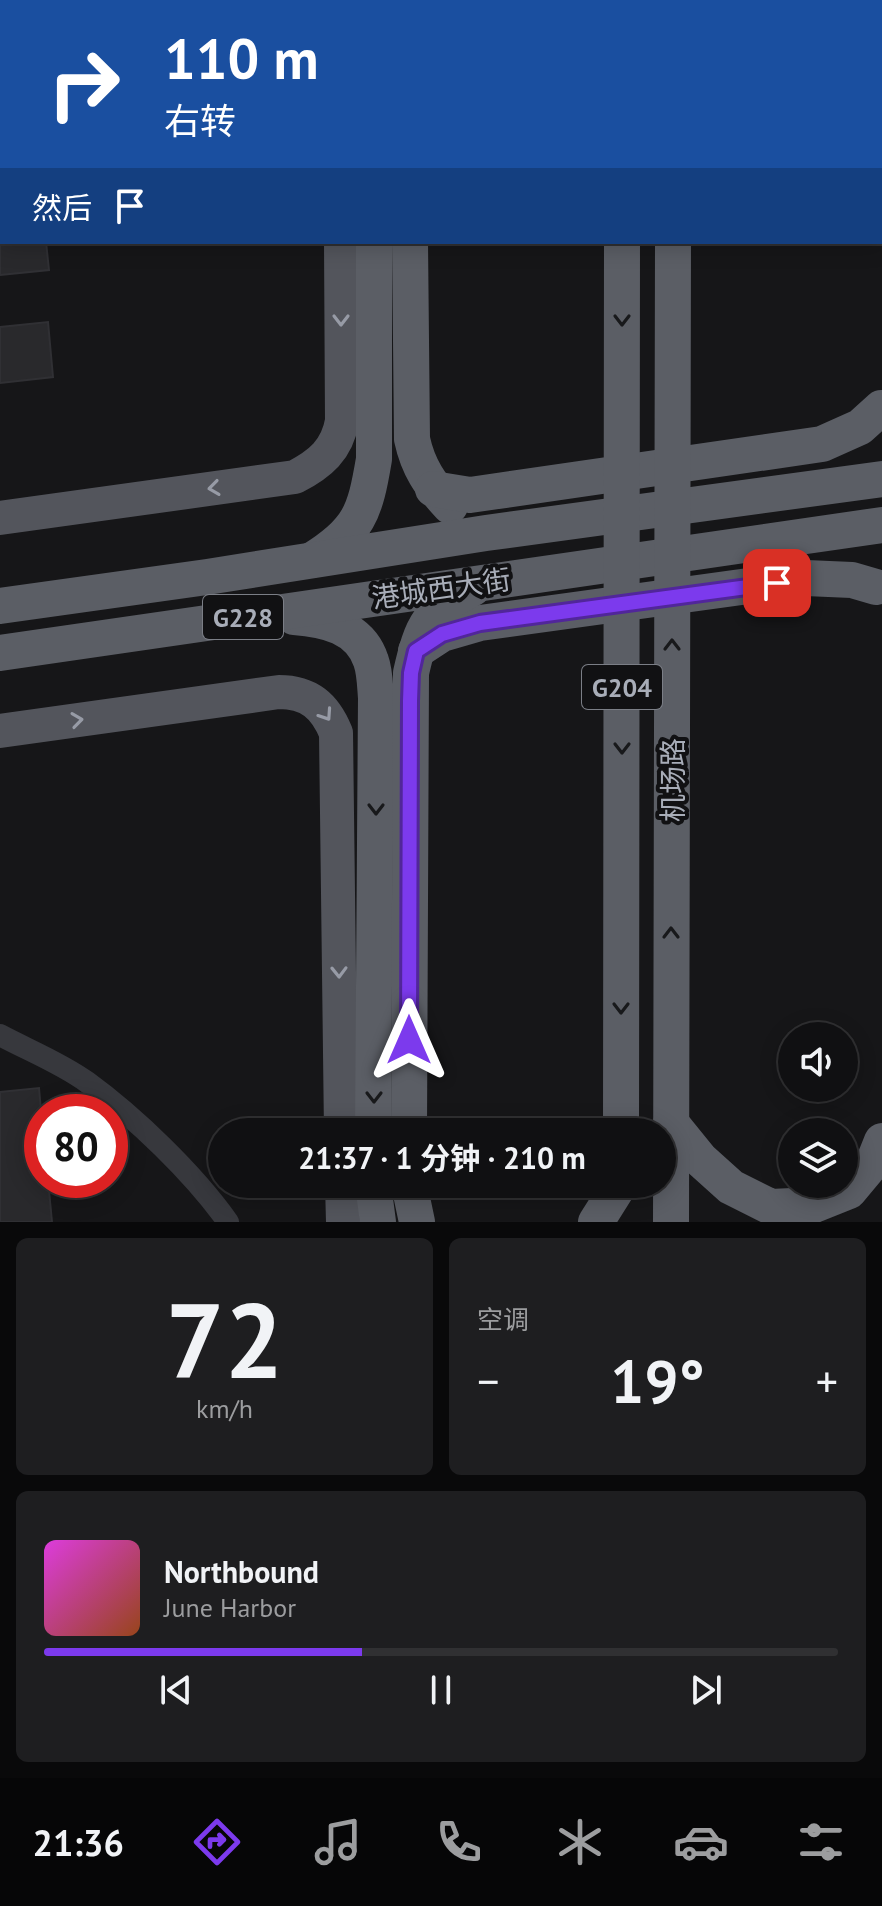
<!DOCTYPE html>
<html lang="zh">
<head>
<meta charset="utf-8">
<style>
	:root { --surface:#101012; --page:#1e1e20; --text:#f1f3f6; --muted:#9c9d9f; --line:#303032; --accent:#7c3aed }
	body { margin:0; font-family:"PT Sans","Noto Sans SC",sans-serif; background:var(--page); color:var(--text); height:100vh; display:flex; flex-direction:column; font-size:30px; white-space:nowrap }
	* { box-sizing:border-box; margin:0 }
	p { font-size:26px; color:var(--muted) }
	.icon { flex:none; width:44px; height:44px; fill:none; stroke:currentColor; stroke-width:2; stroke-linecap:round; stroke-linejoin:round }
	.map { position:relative; height:1222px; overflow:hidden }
	.details { display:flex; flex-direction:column; gap:16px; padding:16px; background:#09090a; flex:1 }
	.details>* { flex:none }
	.hud { position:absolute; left:0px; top:0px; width:882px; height:244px; box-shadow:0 4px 20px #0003,0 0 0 2px var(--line); background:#1a4fa0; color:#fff; overflow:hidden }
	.tools { position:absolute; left:778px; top:1022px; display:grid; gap:16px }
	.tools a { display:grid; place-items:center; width:80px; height:80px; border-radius:50%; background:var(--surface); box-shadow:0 4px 20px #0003,0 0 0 2px var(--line); font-size:40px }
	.speed { position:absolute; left:24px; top:1094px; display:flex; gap:16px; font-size:40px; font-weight:700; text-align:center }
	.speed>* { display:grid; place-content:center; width:104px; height:104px; border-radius:50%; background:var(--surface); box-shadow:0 4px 20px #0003,0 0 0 2px var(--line); line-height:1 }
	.speed .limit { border:12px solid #d22; background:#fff; color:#111 }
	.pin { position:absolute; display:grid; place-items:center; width:68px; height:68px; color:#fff; margin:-34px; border-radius:16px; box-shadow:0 4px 12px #0006 }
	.me { position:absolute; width:88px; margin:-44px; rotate:0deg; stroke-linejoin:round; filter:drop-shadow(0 0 6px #0008) }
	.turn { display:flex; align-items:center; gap:28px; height:168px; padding:0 32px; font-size:36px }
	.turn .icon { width:104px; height:104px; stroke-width:2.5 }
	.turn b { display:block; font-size:56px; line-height:68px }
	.then { display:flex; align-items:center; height:76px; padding:0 32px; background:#0003; gap:16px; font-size:30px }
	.big { font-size:60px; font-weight:700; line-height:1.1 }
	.details .card { flex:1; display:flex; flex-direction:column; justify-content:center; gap:12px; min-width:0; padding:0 28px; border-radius:12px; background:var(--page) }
	.details .dial { align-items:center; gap:0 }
	.dial b { font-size:104px; line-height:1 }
	.song { display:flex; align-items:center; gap:24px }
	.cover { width:96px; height:96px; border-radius:12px; background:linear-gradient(135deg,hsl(300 70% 55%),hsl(20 70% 35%)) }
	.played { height:8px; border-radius:4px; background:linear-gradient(90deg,var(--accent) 40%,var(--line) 40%) }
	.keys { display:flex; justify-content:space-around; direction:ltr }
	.heat { display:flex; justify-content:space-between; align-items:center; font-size:44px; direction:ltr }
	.details .tiles { flex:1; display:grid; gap:16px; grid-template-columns:1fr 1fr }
	.card:last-child { grid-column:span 2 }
	.trip { position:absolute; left:208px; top:1118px; width:468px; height:80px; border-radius:40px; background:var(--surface); box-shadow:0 4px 20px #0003,0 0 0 2px var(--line); font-weight:700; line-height:80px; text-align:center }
	.tabs { display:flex; height:128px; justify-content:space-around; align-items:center; background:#060607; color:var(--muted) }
	.tabs .icon { width:56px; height:56px }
	.tabs .active { color:var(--accent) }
	.tabs b { font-size:36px; color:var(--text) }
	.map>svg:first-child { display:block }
	.built { fill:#222225 }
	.building { fill:#29292c; stroke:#303034; stroke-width:2 }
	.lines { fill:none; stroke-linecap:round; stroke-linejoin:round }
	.minor { stroke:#37383d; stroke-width:22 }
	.primary { stroke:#53555c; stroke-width:34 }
	.trunk { stroke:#5b5e65; stroke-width:36 }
	.oneway { stroke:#979ba6 }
	.oneway2 { stroke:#18191b }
	.route-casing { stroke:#51269a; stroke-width:20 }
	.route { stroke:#7c3aed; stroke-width:14 }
	.labels { text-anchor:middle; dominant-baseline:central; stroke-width:8; stroke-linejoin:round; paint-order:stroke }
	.shield { fill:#111113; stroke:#7b7e86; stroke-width:2 }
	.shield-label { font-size:26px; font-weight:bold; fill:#a8adb8 }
	.street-label { font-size:28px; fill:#a8adb8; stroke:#111113 }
</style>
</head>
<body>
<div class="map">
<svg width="882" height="1222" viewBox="0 0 882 1222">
	<rect width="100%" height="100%" fill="#161618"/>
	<!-- built -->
	<path class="built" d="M0,0H315L2,2L0,129Z"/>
	<!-- building -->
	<g class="building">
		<path d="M0,226H2V242H46L49,270L0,275Z"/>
		<path d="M48,322L53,377L0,383V327Z"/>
		<path d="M39,1088L42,1122V1180H48L52,1222H0V1092Z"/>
	</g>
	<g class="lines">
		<!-- minor -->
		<g class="minor">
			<path d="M0,178H2"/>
			<path d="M0,1035C28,1050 61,1063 87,1082C135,1117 194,1174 228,1222"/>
		</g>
		<!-- primary -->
		<g class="primary">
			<path d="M343,2V0"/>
			<path d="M0,518L295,477C320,464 337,450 342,421L341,242"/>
			<path d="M0,731L279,692C309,692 325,706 336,733L341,1132"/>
			<path d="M342,1184L343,1222"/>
		</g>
		<!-- trunk -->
		<g class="trunk">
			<path d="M408,0V2"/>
			<path d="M611,0L612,2"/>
			<path d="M376,2V0"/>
			<path d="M674,2V0"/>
			<path d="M410,242L412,439C418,467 430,485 450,506"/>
			<path d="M433,489L470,495L822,444L860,427L881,408"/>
			<path d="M312,560C359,531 365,513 374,459V242"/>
			<path d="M0,606L207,577L486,533L882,479"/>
			<path d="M294,617C325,619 360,627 371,661C375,672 375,686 376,698L373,1132"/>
			<path d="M416,651L442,634L480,623L806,578L852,580L876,587"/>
			<path d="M0,653L882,525"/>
			<path d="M671,1123L701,1160L731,1187L771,1207L814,1205L849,1191L874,1161L882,1141"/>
			<path d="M409,1132L411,673C422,624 428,612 473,588"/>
			<path d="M621,1132L622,242"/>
			<path d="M373,1184L378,1222"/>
			<path d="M409,1184L417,1222"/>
			<path d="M596,1222L620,1184"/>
			<path d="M671,1222L673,242"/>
		</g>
	</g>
	<!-- one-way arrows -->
	<defs><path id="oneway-chevron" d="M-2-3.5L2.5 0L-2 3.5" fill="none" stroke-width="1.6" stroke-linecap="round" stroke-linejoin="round" transform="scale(2)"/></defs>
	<g class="oneway">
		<use href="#oneway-chevron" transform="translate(341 320) rotate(90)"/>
		<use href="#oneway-chevron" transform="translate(214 488) rotate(172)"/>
		<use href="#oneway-chevron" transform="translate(326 715) rotate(56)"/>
		<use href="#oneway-chevron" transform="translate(77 720) rotate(-8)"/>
		<use href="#oneway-chevron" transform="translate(339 972) rotate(89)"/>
	</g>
	<g class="oneway2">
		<use href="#oneway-chevron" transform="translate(622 320) rotate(90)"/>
		<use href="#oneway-chevron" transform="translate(672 645) rotate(-90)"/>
		<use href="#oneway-chevron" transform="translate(622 748) rotate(90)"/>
		<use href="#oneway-chevron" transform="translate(376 809) rotate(90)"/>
		<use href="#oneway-chevron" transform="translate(671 933) rotate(-90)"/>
		<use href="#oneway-chevron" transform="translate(621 1008) rotate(90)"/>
		<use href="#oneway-chevron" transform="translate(374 1097) rotate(90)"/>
	</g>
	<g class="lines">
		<!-- route casing -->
		<g class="route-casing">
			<path id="route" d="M409,1040L410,701L411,673L416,651L442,634L480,623L777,583"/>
		</g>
		<!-- route -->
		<use href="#route" class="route"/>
	</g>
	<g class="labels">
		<!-- shield labels -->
		<g class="shield">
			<rect x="203" y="595" width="80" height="44" rx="6"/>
			<rect x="582" y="665" width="80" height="44" rx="6"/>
		</g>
		<g class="shield-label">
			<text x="243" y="617">G228</text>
			<text x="622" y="687">G204</text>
		</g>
		<!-- street labels -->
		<g class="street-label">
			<text transform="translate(441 588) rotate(-8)">港城西大街</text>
			<text transform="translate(672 780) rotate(-90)">机场路</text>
		</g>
	</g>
</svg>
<div class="tools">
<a><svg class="icon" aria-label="sound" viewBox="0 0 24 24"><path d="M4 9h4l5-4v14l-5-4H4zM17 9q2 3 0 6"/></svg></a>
<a><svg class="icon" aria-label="layers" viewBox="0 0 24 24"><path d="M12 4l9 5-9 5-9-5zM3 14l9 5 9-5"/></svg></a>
</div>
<div class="speed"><div class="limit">80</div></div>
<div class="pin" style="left:777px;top:583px;background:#d93025"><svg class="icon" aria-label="arrive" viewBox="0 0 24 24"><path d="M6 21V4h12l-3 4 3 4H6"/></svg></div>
<svg class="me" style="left:409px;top:1040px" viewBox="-20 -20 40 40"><path d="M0-17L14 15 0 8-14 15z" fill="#7c3aed" stroke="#fff" stroke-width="4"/></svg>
<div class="trip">21:37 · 1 分钟 · 210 m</div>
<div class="hud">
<div class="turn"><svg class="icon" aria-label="right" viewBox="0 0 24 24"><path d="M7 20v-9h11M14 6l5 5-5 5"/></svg><div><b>110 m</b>右转</div></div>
<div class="then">然后<svg class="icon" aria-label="arrive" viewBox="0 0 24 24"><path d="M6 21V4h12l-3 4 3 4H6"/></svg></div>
</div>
</div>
<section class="details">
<div class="tiles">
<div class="card dial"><b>72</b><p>km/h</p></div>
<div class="card"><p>空调</p>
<div class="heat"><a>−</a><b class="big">19°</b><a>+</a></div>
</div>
<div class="card">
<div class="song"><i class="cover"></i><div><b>Northbound</b><p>June Harbor</p></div></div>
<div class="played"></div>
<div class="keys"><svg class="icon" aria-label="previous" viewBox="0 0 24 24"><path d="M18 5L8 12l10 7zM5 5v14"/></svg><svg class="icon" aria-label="pause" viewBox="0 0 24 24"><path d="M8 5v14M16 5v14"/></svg><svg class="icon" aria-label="next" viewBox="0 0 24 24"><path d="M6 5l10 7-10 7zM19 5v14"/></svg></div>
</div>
</div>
</section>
<nav class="tabs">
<b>21:36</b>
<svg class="icon active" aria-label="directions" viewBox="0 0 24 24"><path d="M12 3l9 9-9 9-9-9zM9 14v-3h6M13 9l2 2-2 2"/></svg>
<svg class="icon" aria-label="music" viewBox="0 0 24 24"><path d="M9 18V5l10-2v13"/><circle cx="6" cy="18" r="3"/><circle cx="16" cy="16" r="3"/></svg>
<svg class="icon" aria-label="phone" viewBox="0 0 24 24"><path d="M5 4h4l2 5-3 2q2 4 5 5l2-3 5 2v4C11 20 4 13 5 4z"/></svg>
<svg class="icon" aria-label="climate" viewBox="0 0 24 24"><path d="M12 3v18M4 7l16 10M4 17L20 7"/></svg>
<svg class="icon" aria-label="car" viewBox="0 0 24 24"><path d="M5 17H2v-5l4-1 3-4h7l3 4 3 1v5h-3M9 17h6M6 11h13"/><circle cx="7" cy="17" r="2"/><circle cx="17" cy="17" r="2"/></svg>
<svg class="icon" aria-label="filters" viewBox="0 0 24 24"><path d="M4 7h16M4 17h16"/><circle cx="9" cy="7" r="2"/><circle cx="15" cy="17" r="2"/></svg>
</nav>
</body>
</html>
